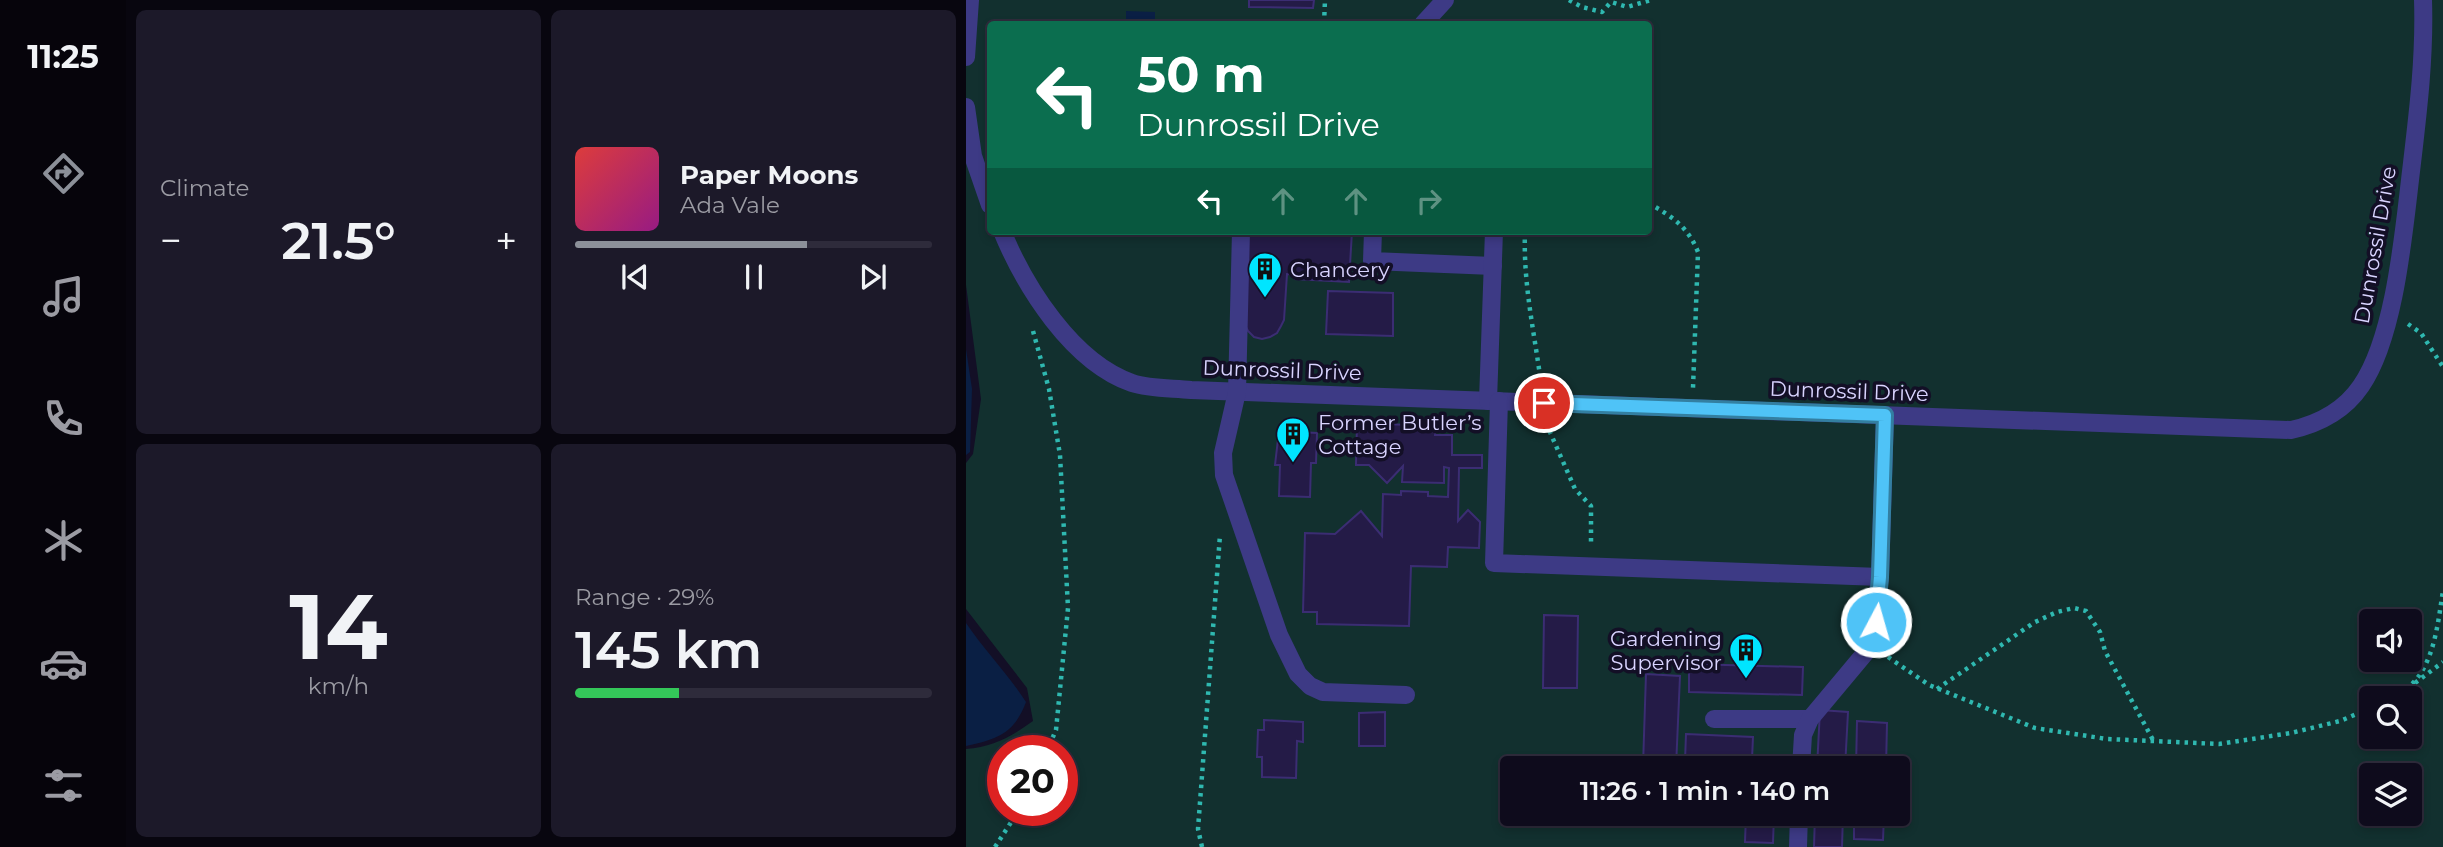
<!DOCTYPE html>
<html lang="en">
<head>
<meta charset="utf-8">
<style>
	:root { --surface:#0e0b1c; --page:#1c1929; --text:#f1f3f6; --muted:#9b9ba3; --line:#2e2b3b; --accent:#8c9099 }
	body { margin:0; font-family:Montserrat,sans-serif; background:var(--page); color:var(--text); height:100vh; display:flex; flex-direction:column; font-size:26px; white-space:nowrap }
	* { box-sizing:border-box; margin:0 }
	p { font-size:23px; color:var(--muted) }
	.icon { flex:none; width:38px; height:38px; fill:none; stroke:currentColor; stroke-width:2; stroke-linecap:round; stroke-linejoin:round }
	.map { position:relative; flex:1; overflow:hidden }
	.side { display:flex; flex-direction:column; gap:10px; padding:10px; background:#08060f; width:840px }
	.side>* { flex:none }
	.hud { position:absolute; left:21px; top:21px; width:665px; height:214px; border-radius:7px; box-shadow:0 4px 10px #0003,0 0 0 2px var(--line); background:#0b6e4f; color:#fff; overflow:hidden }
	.tools { position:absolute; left:1393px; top:609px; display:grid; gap:14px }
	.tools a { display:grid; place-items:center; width:63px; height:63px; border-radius:7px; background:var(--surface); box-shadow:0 4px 10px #0003,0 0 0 2px var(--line); font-size:35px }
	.speed { position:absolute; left:21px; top:735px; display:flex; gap:14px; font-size:35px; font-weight:700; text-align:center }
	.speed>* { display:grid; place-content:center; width:91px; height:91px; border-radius:50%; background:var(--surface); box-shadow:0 4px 10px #0003,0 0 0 2px var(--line); line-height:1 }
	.speed .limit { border:10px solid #d22; background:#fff; color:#111 }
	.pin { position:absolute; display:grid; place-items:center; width:60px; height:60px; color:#fff; margin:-30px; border:4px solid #fff; border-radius:50%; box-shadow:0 2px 7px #0007 }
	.me { position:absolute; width:77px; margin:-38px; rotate:6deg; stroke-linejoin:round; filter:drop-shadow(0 0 5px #0008) }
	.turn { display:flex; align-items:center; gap:24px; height:147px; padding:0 35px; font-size:32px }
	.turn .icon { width:91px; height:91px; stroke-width:2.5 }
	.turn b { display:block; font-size:49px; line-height:60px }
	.lanes { display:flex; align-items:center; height:66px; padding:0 35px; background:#0003; justify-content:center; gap:35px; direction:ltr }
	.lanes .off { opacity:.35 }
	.big { font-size:52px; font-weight:600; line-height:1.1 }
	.side .widget { flex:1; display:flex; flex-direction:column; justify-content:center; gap:10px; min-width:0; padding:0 24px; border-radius:10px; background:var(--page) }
	.side .dial { align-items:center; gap:0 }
	.dial b { font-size:91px; line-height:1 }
	.song { display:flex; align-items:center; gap:21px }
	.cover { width:84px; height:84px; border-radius:10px; background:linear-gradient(135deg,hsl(0 70% 55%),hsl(310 70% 35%)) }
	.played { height:7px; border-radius:4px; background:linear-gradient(90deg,var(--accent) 65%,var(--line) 65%) }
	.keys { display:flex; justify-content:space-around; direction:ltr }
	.heat { display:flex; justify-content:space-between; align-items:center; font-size:38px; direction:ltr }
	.charge { height:10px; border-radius:5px; background:linear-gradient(90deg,#34c759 29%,var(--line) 0) }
	.side .tiles { flex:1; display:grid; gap:10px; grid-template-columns:repeat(2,1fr) }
	.trip { position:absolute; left:534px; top:756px; width:410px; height:70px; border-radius:7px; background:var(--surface); box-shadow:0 4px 10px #0003,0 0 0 2px var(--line); font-weight:600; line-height:70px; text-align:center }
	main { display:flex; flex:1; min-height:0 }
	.dock { display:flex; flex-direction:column; width:126px; justify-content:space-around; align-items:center; background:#06040b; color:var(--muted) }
	.dock .icon { width:49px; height:49px }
	.dock .current { color:var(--accent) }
	.dock b { font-size:32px; color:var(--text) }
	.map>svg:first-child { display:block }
	.green { fill:#12302f; fill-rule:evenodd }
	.water { fill:#0a1f44 }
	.building { fill:#241b47; stroke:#3b2d73; stroke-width:2 }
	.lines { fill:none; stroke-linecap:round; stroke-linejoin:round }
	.path { stroke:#2fb8b0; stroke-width:4.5; stroke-dasharray:3.5 5; stroke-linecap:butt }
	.minor { stroke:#3d3a85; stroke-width:18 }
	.route-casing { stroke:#337fa1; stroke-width:18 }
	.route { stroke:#4fc3f7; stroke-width:12 }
	.labels { text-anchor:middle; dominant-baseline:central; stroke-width:7; stroke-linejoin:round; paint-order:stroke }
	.street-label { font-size:21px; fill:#d9d4ff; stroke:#130f26 }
	.poi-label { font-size:21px; fill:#d9d4ff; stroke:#130f26; text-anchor:start }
</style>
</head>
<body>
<main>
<nav class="dock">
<b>11:25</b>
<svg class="icon current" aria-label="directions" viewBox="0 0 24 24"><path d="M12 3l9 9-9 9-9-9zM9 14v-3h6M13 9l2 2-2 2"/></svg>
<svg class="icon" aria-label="music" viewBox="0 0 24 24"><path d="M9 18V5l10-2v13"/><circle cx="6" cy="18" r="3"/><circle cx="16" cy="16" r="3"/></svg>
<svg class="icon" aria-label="phone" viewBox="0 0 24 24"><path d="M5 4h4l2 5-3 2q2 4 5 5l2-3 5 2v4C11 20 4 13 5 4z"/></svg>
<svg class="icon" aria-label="climate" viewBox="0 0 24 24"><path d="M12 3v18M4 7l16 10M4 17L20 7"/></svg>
<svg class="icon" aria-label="car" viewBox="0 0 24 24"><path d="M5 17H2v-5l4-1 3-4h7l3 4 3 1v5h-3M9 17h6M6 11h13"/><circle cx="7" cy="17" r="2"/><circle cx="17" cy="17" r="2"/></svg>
<svg class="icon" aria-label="filters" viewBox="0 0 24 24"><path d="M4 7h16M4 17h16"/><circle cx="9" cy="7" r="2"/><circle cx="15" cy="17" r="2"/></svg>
</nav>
<section class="side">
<div class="tiles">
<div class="widget"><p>Climate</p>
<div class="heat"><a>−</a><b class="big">21.5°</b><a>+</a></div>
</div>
<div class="widget">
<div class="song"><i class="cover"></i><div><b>Paper Moons</b><p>Ada Vale</p></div></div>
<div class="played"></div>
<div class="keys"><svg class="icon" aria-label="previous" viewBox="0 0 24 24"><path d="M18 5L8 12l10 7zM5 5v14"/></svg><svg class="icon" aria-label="pause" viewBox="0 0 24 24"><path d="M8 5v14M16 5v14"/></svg><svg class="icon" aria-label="next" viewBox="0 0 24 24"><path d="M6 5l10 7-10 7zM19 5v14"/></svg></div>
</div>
<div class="widget dial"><b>14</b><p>km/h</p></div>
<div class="widget"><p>Range · 29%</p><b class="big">145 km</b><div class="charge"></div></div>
</div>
</section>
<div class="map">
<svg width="1477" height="847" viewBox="0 0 1477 847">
	<rect width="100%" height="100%" fill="#130f26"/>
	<!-- green -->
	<path class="green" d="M0,0H1477V847H0V749C27,747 45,737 67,721L61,688L0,609V463L7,454L15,399L0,285ZM24,24H682V231H24ZM1405,621H1444V660H1405ZM1405,698H1444V737H1405ZM37,751H96V810H37ZM546,768H931V814H546ZM1405,775H1444V814H1405Z"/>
	<!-- water -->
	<g class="water">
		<path d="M160,11L189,12V24H160Z"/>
		<path d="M0,349L6,389L4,452L0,455Z"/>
		<path d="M0,623C19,651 42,674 60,702C48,734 31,739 0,746Z"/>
	</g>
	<!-- building -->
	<g class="building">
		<path d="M283,0H348L347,8L283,7Z"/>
		<path d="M282,231H386L383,282L329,279V275L321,274L318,320L315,326L311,333L304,337L296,339L288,337L282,331L278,323Z"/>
		<path d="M362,291L427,293V336L360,334Z"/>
		<path d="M391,423L470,426L469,435H486V455H516V468H493L492,521L502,510L514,522L513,548L482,547L481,567L445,566L443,626L351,624V612H337L339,533L369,534L395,511L416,536L417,494L435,495V491L462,492V496L482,497L483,468L478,467V483L436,482L437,466L421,483L403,465H390Z"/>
		<path d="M313,431L351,433L350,463H345L344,497L313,496L314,465H309Z"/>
		<path d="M578,615L612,616L611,688H577Z"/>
		<path d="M723,664L837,667L836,695L723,692Z"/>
		<path d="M680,674L714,676L710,767L677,766Z"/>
		<path d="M854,710L882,712L879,768H851Z"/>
		<path d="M419,712V746H393V713Z"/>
		<path d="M298,720L337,722V742L331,741L330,778L296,777V757H291L292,730H298Z"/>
		<path d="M891,721L921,723L920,768H890Z"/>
		<path d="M720,734L787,737L786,759L810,760V768H782V763L719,761Z"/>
		<path d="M780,814H808L807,843L779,842Z"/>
		<path d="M849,814H877L876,847H848Z"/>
		<path d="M888,814H918L917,840L888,839Z"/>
	</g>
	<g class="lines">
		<!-- path -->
		<g class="path">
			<path d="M603,0L616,7L636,12L645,2L661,7L685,0"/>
			<path d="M358,24L359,0"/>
			<path d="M682,203C706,216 722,227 732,252L727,388"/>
			<path d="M559,231C557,284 568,330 575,383"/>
			<path d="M1442,324L1455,333L1477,367"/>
			<path d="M67,331L83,389L94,455L102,608L90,730L81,751"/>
			<path d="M580,423L609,489L625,506V545"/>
			<path d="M922,657L963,685L1069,728L1141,739L1253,744L1325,733L1374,721L1405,708"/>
			<path d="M1449,683L1477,662"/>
			<path d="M971,689L1069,622L1091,612L1108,608L1120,611L1134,632L1139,651L1187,740"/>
			<path d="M1425,698C1431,694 1439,691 1444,686C1469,663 1472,621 1477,591"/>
			<path d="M29,847L53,810"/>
			<path d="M236,847L232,829L254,535"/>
		</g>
		<!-- minor -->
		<g class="minor">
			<path d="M457,24L479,0"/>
			<path d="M0,57L4,0"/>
			<path d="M0,107L7,156L24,205"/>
			<path d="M36,231C59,287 106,362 166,383C184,389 207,388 225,390L1325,430C1352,424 1378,411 1395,386C1428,338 1437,239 1444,180C1451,120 1459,61 1457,0"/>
			<path d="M275,231L271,392L257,453L258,475L313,635L332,674L344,686L357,692L440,695"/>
			<path d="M407,231L406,261L527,266"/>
			<path d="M522,401L528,231"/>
			<path d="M533,401L528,563L914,577L919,415"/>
			<path d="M748,719H844"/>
			<path d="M835,768L837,735L844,719L905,646L914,577"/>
			<path d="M832,847L833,814"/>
		</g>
	</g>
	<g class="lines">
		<!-- route casing -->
		<g class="route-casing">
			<path id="route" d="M578,403L919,415L914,577L910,622"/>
		</g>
		<!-- route -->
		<use href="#route" class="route"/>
	</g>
	<!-- icons -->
	<defs>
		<g id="building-pin" transform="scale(1.75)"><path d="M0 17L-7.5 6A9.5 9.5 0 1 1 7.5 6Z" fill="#00e5ff" stroke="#130f26"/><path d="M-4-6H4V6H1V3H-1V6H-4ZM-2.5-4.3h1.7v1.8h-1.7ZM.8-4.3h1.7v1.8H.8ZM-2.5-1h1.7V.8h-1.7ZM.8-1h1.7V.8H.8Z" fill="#111"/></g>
	</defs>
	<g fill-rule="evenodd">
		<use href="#building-pin" x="299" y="269"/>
		<use href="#building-pin" x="327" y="434"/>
		<use href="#building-pin" x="780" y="650"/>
	</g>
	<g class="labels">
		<!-- street labels -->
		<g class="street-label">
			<text transform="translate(1409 245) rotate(-80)">Dunrossil Drive</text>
			<text transform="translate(316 370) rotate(2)">Dunrossil Drive</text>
			<text transform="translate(883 391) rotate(2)">Dunrossil Drive</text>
		</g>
		<!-- poi labels -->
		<g class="poi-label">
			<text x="324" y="269">Chancery</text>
			<text x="352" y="422">Former Butler’s<tspan x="352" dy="24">Cottage</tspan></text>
			<text x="756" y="638" text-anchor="end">Gardening<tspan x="756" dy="24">Supervisor</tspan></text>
		</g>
	</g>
</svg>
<div class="tools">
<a><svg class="icon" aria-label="sound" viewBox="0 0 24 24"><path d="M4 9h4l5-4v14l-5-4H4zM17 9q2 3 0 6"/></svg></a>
<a><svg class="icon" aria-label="search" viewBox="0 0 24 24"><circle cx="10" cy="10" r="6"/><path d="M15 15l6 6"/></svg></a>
<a><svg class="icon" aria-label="layers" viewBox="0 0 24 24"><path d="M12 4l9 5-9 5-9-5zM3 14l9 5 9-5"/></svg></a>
</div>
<div class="speed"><div class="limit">20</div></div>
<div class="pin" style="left:578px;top:403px;background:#d93025"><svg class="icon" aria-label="arrive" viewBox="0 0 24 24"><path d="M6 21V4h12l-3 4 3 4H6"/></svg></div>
<svg class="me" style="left:910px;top:622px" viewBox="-20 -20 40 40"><circle r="17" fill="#4fc3f7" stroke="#fff" stroke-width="3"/><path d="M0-11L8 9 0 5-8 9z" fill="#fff"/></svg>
<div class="trip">11:26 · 1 min · 140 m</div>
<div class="hud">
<div class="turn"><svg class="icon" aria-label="left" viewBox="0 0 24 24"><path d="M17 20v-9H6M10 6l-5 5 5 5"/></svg><div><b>50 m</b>Dunrossil Drive</div></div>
<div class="lanes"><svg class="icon" aria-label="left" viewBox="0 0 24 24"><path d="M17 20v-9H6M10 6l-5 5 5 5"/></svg><svg class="icon off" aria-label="ahead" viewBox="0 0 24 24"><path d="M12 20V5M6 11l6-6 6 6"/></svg><svg class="icon off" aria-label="ahead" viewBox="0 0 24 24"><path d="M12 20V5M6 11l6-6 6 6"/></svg><svg class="icon off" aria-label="right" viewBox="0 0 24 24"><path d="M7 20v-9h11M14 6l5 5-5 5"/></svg></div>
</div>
</div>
</main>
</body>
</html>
